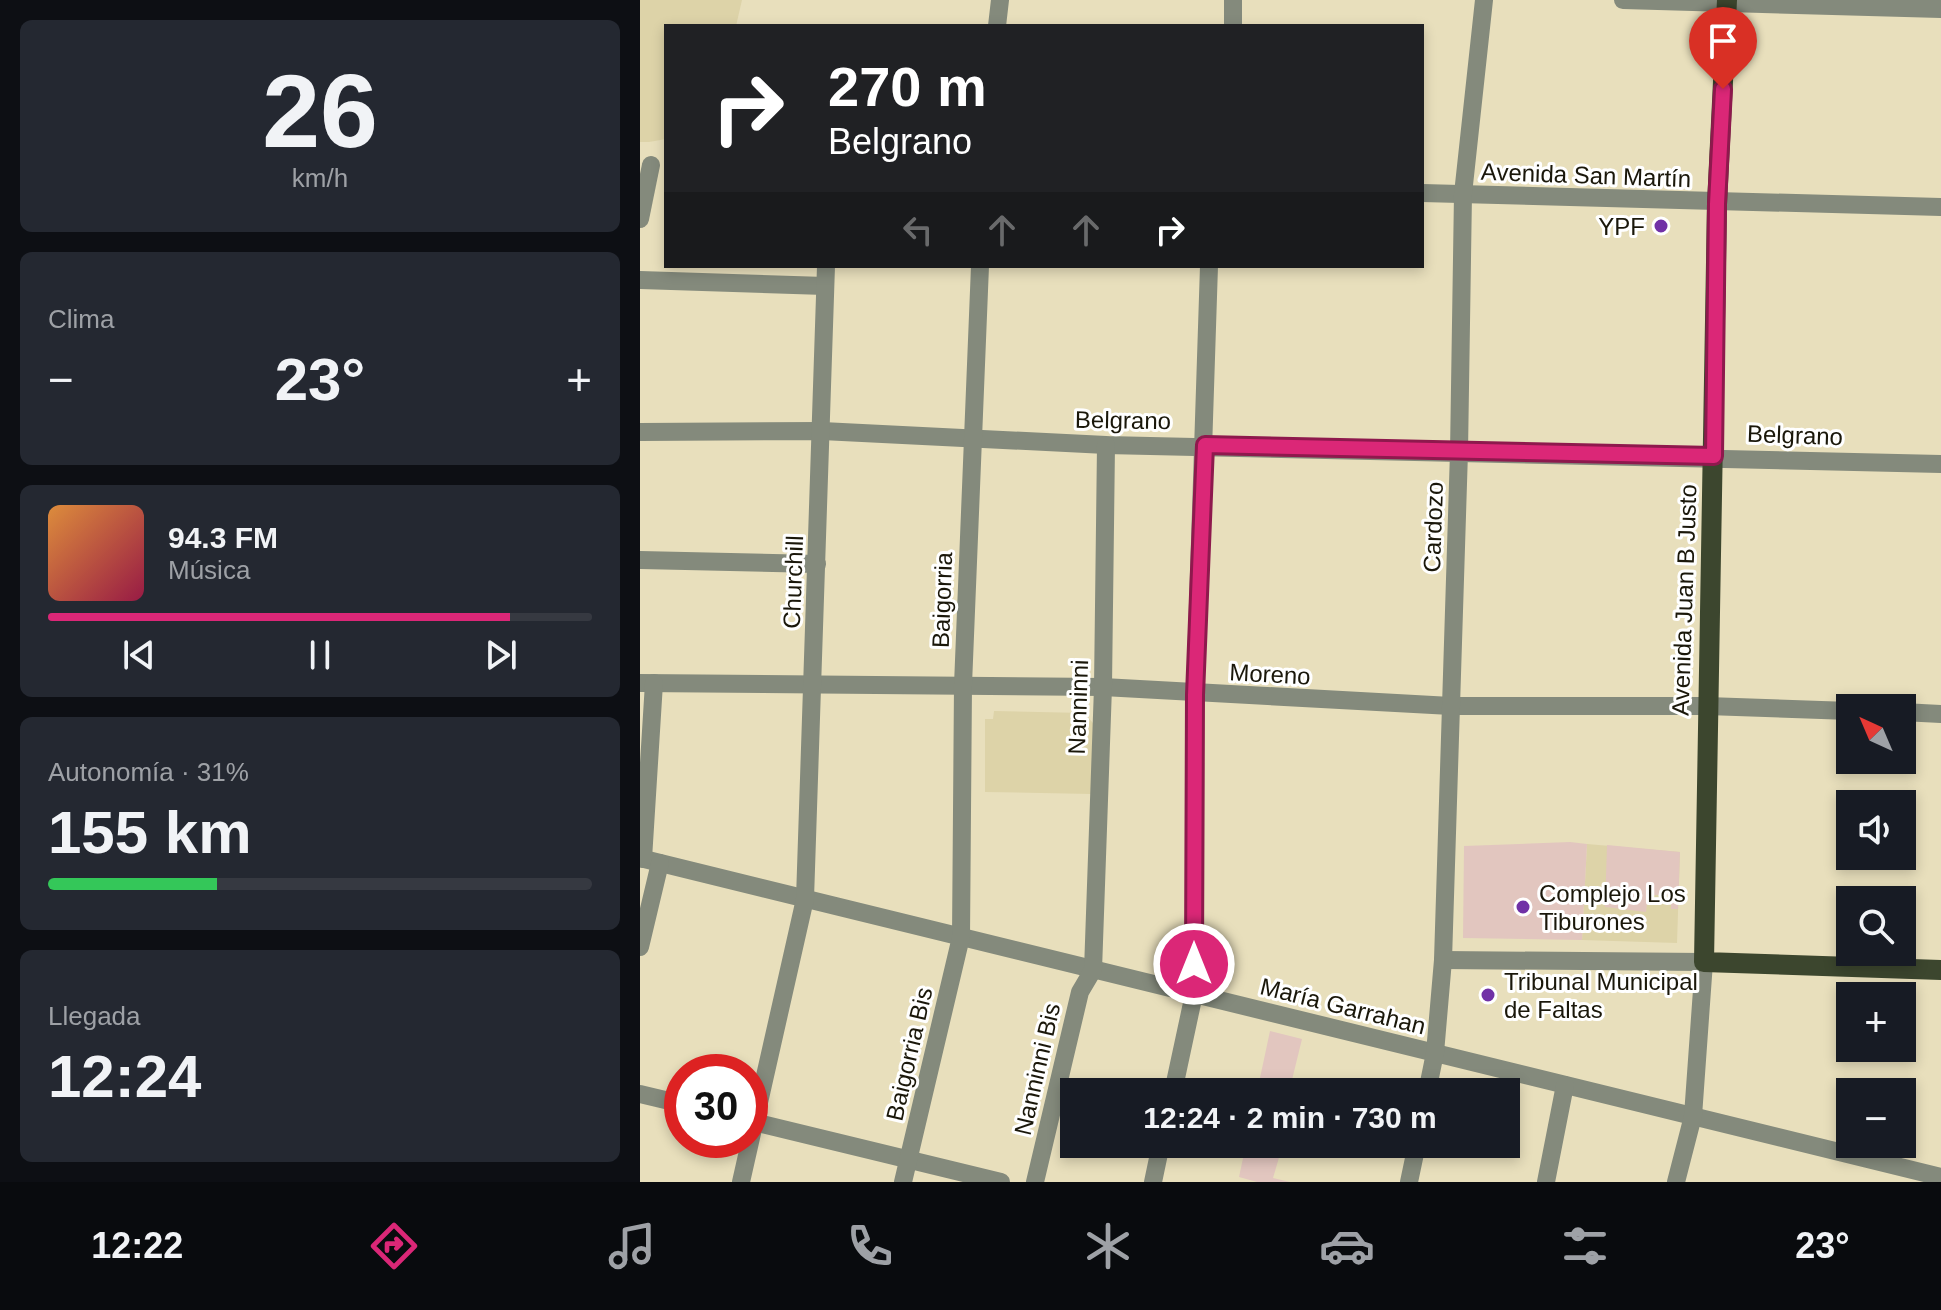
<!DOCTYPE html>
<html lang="es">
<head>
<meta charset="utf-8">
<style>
	:root { --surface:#171b24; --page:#242831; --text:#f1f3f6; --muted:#9ea1a6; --line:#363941; --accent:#db2777 }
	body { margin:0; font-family:Arial,sans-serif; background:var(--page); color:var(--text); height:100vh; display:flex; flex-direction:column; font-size:30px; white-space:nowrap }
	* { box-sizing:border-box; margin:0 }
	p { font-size:26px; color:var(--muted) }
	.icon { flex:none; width:44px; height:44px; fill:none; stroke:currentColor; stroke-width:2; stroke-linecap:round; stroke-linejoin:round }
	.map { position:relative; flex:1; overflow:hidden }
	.side { display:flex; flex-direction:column; gap:20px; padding:20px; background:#0d0f14; width:640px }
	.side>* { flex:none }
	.banner { position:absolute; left:24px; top:24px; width:760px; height:244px; border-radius:0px; box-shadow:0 4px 12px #0003; background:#202124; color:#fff; overflow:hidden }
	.needle { width:52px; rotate:316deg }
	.buttons { position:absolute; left:1196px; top:694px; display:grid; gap:16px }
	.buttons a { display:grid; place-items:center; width:80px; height:80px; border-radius:0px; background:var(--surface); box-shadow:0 4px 12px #0003; font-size:40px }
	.speed { position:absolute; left:24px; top:1054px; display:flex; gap:16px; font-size:40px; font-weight:700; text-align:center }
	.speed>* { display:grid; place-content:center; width:104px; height:104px; border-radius:50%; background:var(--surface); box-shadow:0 4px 12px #0003; line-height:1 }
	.speed .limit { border:12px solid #d22; background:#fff; color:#111 }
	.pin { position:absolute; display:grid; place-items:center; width:68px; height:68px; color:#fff; margin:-82px -34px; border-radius:50% 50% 50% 0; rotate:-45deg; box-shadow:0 0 8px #0007 }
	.pin .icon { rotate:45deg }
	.me { position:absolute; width:88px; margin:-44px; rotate:0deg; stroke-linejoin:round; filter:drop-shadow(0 0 6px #0008) }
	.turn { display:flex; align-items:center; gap:28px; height:168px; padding:0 32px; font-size:36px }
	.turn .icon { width:104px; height:104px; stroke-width:2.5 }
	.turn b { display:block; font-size:56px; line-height:68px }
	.lanes { display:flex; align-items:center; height:76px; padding:0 32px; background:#0003; justify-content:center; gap:40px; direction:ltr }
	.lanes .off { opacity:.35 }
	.big { font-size:60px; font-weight:700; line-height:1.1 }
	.side .tile { flex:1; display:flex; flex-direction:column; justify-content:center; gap:12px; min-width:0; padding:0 28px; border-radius:12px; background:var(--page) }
	.side .dial { align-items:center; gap:0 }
	.dial b { font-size:104px; line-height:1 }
	.song { display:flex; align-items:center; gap:24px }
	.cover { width:96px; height:96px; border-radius:12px; background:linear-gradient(135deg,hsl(30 70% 55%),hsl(340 70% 35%)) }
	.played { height:8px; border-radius:4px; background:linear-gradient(90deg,var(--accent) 85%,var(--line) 85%) }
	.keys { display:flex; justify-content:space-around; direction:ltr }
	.heat { display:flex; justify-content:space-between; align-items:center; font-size:44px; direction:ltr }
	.charge { height:12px; border-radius:6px; background:linear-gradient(90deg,#34c759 31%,var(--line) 0) }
	.trip { position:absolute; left:420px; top:1078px; width:460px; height:80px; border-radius:0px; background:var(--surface); box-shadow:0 4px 12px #0003; font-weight:700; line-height:80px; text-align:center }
	.tab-bar { display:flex; height:128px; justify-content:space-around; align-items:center; background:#090b0e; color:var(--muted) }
	.tab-bar .icon { width:56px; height:56px }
	.tab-bar .current { color:var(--accent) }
	.tab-bar b { font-size:36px; color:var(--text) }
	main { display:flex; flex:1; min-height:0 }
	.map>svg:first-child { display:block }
	.built { fill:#ddd3a8 }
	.green { fill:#e2c6bf }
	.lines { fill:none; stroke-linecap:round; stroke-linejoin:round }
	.minor { stroke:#848a7c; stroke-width:18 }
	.major { stroke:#3c462e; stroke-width:20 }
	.route-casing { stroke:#8e194d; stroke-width:20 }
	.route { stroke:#db2777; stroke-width:14 }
	.poi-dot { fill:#7131a6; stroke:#fff; stroke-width:3 }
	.labels { text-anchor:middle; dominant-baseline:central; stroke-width:6; stroke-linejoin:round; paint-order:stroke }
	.street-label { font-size:24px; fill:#1a170a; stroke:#fff }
	.poi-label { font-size:24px; fill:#1a170a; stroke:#fff; text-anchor:start }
</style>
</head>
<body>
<main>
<section class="side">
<div class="tile dial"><b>26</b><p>km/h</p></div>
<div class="tile"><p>Clima</p>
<div class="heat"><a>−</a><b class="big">23°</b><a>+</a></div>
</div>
<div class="tile">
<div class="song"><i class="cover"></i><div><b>94.3 FM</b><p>Música</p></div></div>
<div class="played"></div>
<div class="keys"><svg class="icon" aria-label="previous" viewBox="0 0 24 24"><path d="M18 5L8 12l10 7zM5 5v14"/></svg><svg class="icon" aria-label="pause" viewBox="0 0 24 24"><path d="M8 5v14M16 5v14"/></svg><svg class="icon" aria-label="next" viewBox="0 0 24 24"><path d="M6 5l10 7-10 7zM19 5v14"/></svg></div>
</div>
<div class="tile"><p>Autonomía · 31%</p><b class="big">155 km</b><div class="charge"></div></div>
<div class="tile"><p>Llegada</p><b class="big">12:24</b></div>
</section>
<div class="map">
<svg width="1301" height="1182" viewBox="0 0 1301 1182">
	<rect width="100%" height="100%" fill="#e8dfbc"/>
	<!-- built -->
	<g class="built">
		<path d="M0,0H102L96,26H26V139L9,142H0Z"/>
		<path d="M354,711L444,713L453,723L452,794L345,792V719H353Z"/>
		<path d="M947,844L1040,852L1037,943L942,940Z"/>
	</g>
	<!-- green -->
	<g class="green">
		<path d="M930,842L947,844L942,940L823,938L824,846Z"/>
		<path d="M967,845L1040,852L1038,909H1031V895H1008L1006,912L965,907Z"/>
		<path d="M630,1031L662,1039L650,1088L661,1092H617Z"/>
		<path d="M606,1144H643L633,1178L650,1182H617L599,1177Z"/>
	</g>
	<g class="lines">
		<!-- minor -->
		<g class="minor">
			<path d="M983,0L1301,9"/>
			<path d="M357,26L360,0"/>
			<path d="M593,26V0"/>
			<path d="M782,193L1301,207"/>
			<path d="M0,219L11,165"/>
			<path d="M0,280L185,286"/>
			<path d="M0,432L182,431L466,445L1301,464"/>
			<path d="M0,560L177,564"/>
			<path d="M0,683L463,687L811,706H1067L1210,711"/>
			<path d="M1262,712L1301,714"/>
			<path d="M0,858L1301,1177"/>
			<path d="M3,859L14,683"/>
			<path d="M0,947L20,863"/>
			<path d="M803,960L1064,962L1053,1116L1036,1182"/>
			<path d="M533,1092L554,994L555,695L569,266"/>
			<path d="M787,1092L795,1053L803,960L819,452L823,194L844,0"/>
			<path d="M0,1094L42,1104"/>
			<path d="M110,1121L361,1182"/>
			<path d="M101,1182L165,899L186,266"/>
			<path d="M263,1182L321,937L323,685L340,266"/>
			<path d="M395,1182L440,992L453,970L463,687L466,445"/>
			<path d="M513,1182L521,1144"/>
			<path d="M769,1182L777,1144"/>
			<path d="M906,1182L925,1085"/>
		</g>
		<!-- major -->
		<path class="major" d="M1087,0L1077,204L1064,962L1301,970"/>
	</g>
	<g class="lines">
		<!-- route casing -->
		<g class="route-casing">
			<path id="route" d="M554,964L555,695L565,445L1074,456L1077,204L1083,89"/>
		</g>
		<!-- route -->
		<use href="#route" class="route"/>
	</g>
	<!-- markers -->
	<g class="poi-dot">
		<circle cx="1021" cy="226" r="8"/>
		<circle cx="883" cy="907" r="8"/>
		<circle cx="848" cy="995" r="8"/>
	</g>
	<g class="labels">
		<!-- street labels -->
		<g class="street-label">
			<text transform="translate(946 175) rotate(2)">Avenida San Martín</text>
			<text transform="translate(483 420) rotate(1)">Belgrano</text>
			<text transform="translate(1155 435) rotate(2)">Belgrano</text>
			<text transform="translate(793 527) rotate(-88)">Cardozo</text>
			<text transform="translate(153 582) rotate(-88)">Churchill</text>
			<text transform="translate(302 600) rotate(-88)">Baigorria</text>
			<text transform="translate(1044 600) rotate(-88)">Avenida Juan B Justo</text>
			<text transform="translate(630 674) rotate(3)">Moreno</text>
			<text transform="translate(438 707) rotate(-88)">Nanninni</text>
			<text transform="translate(703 1006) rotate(14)">María Garrahan</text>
			<text transform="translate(269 1054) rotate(-77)">Baigorria Bis</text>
			<text transform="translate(397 1069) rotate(-77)">Nanninni Bis</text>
		</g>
		<!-- poi labels -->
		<g class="poi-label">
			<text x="1005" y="226" text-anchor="end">YPF</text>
			<text x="899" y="893">Complejo Los<tspan x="899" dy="28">Tiburones</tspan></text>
			<text x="864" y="981">Tribunal Municipal<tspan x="864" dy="28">de Faltas</tspan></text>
		</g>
	</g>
</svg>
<div class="buttons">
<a><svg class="needle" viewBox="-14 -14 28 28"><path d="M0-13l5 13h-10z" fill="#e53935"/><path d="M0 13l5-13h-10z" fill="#9ea1a6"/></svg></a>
<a><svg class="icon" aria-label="sound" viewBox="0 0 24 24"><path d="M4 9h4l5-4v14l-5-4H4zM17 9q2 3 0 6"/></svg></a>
<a><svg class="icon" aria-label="search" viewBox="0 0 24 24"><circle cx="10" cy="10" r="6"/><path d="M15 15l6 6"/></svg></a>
<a>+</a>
<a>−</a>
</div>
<div class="speed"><div class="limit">30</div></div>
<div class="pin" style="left:1083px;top:89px;background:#d93025"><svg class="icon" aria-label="arrive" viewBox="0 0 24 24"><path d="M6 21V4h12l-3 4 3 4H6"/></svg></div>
<svg class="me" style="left:554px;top:964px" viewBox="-20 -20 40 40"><circle r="17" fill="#db2777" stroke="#fff" stroke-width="3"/><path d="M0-11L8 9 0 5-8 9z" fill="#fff"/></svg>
<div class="trip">12:24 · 2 min · 730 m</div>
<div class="banner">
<div class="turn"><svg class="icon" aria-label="right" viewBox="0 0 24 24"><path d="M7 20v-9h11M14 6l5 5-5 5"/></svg><div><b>270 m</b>Belgrano</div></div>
<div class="lanes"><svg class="icon off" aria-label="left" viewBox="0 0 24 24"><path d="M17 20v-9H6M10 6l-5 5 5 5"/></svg><svg class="icon off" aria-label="ahead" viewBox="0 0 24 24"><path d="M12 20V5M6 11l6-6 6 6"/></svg><svg class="icon off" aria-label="ahead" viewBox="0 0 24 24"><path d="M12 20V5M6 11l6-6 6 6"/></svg><svg class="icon" aria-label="right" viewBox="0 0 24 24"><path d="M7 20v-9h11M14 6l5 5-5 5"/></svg></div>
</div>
</div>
</main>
<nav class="tab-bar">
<b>12:22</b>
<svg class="icon current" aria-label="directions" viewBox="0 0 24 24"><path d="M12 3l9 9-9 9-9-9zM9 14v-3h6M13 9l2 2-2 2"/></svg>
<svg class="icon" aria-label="music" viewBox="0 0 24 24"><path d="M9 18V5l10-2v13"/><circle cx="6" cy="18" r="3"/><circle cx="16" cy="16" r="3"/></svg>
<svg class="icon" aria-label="phone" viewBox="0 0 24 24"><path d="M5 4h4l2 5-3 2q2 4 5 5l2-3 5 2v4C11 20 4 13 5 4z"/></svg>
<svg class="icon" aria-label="climate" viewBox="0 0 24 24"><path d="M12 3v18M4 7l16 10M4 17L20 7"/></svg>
<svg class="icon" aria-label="car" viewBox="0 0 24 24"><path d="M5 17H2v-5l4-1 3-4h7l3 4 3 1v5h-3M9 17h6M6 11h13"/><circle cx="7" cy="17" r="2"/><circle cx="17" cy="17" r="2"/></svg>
<svg class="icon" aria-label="filters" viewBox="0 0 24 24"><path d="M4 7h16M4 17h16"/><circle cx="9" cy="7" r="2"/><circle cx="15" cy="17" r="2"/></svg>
<b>23°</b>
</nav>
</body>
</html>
